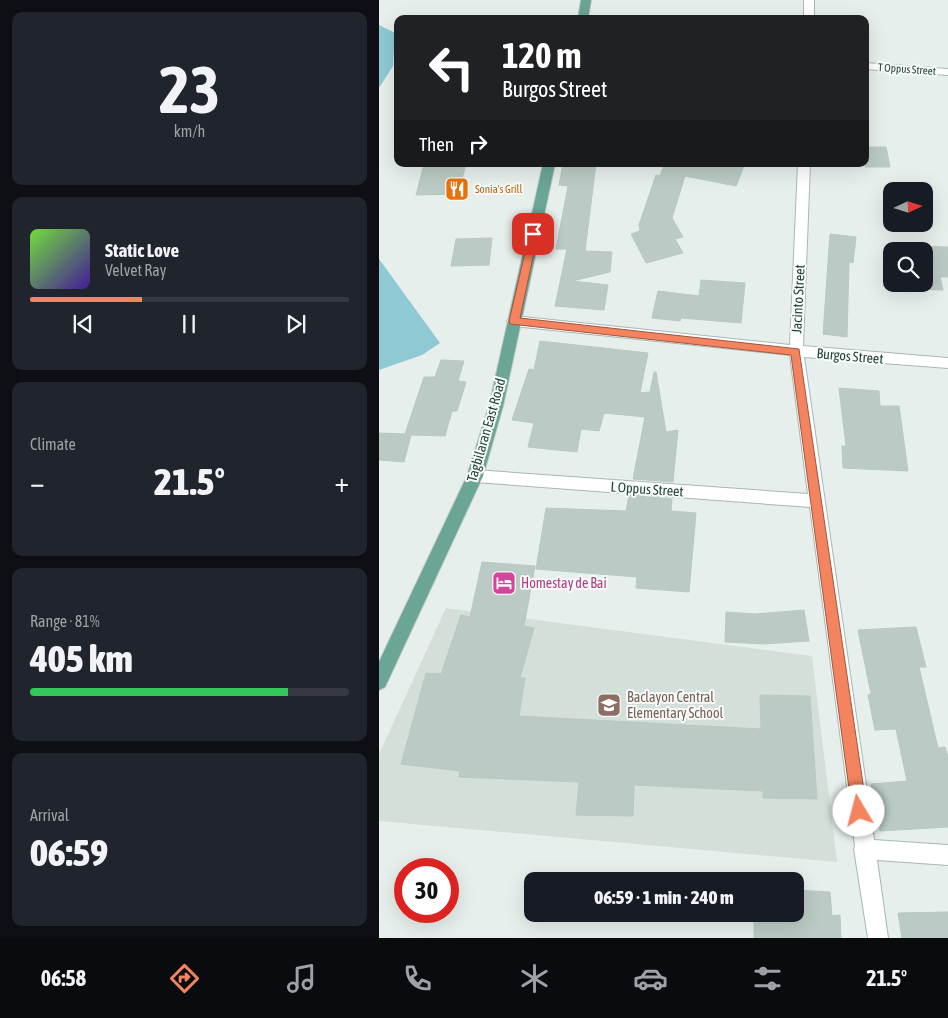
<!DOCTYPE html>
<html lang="en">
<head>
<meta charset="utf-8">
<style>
	:root { --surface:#171b24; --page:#20242c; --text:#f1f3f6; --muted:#9ea1a6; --line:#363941; --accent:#f4845f }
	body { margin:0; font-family:"Asap Condensed",sans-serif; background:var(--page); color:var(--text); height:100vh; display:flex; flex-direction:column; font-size:19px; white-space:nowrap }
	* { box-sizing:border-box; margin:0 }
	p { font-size:16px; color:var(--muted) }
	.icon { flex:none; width:28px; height:28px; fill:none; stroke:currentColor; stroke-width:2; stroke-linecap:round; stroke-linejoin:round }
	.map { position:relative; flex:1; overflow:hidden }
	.details { display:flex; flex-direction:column; gap:12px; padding:12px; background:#0d0f14; width:379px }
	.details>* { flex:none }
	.hud { position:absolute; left:15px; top:15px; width:475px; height:152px; border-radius:10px; box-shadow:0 5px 20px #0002; background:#202124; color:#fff; overflow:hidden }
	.needle { width:32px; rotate:86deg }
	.buttons { position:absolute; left:504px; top:182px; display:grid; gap:10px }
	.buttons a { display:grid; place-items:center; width:50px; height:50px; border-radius:10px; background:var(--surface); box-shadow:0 5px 20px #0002; font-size:25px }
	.speed { position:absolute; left:15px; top:858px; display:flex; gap:10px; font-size:25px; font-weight:700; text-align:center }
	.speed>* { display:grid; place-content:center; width:65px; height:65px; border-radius:50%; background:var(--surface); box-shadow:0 5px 20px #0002; line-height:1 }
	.speed .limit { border:8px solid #d22; background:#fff; color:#111 }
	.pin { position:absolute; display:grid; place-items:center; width:42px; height:42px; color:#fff; margin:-21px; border-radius:10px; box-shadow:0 2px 8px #0006 }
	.me { position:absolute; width:55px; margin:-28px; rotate:352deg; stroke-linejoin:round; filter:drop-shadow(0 0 4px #0008) }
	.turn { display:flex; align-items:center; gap:18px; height:105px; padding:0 25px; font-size:22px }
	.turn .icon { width:65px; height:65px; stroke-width:2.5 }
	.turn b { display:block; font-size:35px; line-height:42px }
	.then { display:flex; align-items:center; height:48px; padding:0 25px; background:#0003; gap:10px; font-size:19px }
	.big { font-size:38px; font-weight:800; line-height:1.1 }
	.details .card { flex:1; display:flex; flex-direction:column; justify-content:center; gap:8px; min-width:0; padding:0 18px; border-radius:10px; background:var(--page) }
	.details .dial { align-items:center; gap:0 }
	.dial b { font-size:65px; line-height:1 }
	.song { display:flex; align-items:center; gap:15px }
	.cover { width:60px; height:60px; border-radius:8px; background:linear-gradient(135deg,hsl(100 70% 55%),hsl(260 70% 35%)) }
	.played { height:5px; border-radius:2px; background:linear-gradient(90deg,var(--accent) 35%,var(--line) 35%) }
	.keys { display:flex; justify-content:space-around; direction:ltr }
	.heat { display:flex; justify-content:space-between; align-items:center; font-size:28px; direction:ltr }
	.charge { height:8px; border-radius:4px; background:linear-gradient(90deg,#34c759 81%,var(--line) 0) }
	.trip { position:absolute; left:145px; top:872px; width:280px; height:50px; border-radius:10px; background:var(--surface); box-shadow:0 5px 20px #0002; font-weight:800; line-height:50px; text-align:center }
	.tabs { display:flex; height:80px; justify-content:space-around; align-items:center; background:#090b0e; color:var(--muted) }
	.tabs .icon { width:35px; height:35px }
	.tabs .current { color:var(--accent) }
	.tabs b { font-size:22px; color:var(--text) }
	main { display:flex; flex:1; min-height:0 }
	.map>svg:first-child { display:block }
	.built { fill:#d4dfda }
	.water { fill:#8ec9d4 }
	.building { fill:#bbcac4; stroke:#b8c9c2 }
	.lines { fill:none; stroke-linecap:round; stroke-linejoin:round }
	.street-casing { stroke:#a8b8b2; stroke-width:2 }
	.primary-casing { stroke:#c2cac8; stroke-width:2 }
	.street { fill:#fff; fill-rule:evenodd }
	.primary { fill:#6aa596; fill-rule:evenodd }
	.route { fill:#f4845f; stroke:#9f563e }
	.labels { text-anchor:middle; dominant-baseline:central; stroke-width:4; stroke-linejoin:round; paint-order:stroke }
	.far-street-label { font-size:11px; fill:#24423a; stroke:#f7fbf9 }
	.far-food-label { font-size:11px; fill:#c56008; stroke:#f7fbf9; text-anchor:start }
	.street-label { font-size:14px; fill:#24423a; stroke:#f7fbf9 }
	.hotel-label { font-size:14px; fill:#b23c85; stroke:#f7fbf9; text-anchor:start }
	.education-label { font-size:14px; fill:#785e54; stroke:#f7fbf9; text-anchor:start }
</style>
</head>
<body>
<main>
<section class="details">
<div class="card dial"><b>23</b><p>km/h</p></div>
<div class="card">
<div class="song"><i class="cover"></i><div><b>Static Love</b><p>Velvet Ray</p></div></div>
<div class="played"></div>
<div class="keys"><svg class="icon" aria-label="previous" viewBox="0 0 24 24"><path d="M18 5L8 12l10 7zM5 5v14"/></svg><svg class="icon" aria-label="pause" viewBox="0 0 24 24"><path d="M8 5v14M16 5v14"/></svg><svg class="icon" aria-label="next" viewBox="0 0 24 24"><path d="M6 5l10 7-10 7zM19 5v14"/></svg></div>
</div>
<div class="card"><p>Climate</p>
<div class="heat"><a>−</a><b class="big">21.5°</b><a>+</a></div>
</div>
<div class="card"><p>Range · 81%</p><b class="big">405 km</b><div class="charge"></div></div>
<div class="card"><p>Arrival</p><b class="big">06:59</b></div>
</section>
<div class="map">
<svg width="570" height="938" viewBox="0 0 570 938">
	<rect width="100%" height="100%" fill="#e6efeb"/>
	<!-- built -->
	<path class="built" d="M67,608L433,656L458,862L0,821V754Z"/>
	<!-- water -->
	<g class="water">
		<path d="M0,25L16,33L14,66L0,88Z"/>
		<path d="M0,259L61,343L43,355L0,370Z"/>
	</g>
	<!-- building -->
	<g class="building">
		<path d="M486,147H507L511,167H486Z"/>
		<path d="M45,164H87L79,194L37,195Z"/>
		<path d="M184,164H217L206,251L233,252L231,272L193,281L229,285L225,310L176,306L188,249H177L189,186L180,185Z"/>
		<path d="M285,164H352L365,166L357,186L306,176L293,218L304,237L296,239L304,253L267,263L252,234L261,231L260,225L277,175L281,176Z"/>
		<path d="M451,234L477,237L474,263L470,262L468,337L444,334Z"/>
		<path d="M113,238L110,265L72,266L77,239Z"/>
		<path d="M530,246L570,247V277H561L564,290L538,289V284H545V251H531Z"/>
		<path d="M322,280L366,283L362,323L302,318L301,321L273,318L279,291L320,296Z"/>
		<path d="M161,341L269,353L261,393L271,392L275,372H277L287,432L299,430L294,482L254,479L266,417L225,413L220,431L202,429L198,452L149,447L155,423L133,420L150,369L155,370Z"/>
		<path d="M62,360L85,361L79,381L87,382L78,411H73L66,436L32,435L25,462L0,460V433L26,434L45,377H56Z"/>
		<path d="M460,388L500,391L501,406H520L529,471L464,468L463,446H467Z"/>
		<path d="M250,495L293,499L292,511L317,513L310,592L257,588L258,577L157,569L167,508L247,511Z"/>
		<path d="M103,562L156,566L145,626L155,628L141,678H146L140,716L382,729L381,695L431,696L438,799L384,798V791L255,785L254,816L197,815L200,782L80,777L81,771L22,764L47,673L62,674L82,615L91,617Z"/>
		<path d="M425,610L430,641L384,644L346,642L347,612L376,614Z"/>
		<path d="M537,627L547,667H540L559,748L566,747L570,760V827L501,831L492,784L528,781L517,729L496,730L489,695L492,694L479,630Z"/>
		<path d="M416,890L451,892L453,916L461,915L462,938H375V914H416Z"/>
		<path d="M570,912V938H523L519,913Z"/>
	</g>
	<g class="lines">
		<!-- street casing -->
		<g class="street-casing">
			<g id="street">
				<rect x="425" y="0" width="10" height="19"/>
				<path d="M486,63L570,69V75L486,69Z"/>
				<path d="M419,164H431L424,346L570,358V368L425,357L495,840L570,845V865L498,860L509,938H489L475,849L476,846L431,507L96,482L91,481L88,476L91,471L96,470L429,494L411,355L135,326L130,324L128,321L130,318L135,316L411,345Z"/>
			</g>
		</g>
		<!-- primary casing -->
		<g class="primary-casing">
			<g id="primary">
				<path d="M202,0H212L209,19H199Z"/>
				<path d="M164,164H176L124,406L104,476L6,687L0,690V662L88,476L110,406Z"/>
			</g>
		</g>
		<!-- street -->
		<use href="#street" class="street"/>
		<!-- primary -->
		<use href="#primary" class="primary"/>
	</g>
	<!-- route -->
	<path class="route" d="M151,231H158L159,234L141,318L420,349L488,811L485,816L480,818L475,816L473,811L412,355L131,324L130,321Z"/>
	<!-- icons -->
	<defs>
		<g id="restaurant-square" transform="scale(1.25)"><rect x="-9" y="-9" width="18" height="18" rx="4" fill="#e8710a" stroke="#f7fbf9"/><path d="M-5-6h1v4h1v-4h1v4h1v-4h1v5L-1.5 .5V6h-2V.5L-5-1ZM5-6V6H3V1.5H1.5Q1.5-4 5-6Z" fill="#fff"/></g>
		<g id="hotel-square" transform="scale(1.25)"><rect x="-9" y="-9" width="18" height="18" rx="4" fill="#d1479c" stroke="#f7fbf9"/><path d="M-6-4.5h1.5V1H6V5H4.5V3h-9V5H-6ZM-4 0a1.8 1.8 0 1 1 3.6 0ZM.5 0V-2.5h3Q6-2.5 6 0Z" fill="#fff"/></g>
		<g id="school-square" transform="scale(1.25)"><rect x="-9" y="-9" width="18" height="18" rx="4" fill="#8d6e63" stroke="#f7fbf9"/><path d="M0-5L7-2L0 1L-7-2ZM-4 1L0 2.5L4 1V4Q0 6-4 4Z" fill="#fff"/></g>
	</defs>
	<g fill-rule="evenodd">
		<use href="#restaurant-square" x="78" y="189"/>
		<use href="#hotel-square" x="125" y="583"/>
		<use href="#school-square" x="230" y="705"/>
	</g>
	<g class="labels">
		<!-- far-street labels -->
		<g class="far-street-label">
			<text transform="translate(528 69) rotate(4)">T Oppus Street</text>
		</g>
		<!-- far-food labels -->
		<g class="far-food-label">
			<text x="96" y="189">Sonia's Grill</text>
		</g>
		<!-- street labels -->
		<g class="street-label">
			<text transform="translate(419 299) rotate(-87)">Jacinto Street</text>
			<text transform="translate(471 356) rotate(5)">Burgos Street</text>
			<text transform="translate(107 430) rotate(-74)">Tagbilaran East Road</text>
			<text transform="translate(268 489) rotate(4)">L Oppus Street</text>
		</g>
		<!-- hotel labels -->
		<g class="hotel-label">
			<text x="142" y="583">Homestay de Bai</text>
		</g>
		<!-- education labels -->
		<g class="education-label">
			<text x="248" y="697">Baclayon Central<tspan x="248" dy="16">Elementary School</tspan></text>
		</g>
	</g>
</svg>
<div class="buttons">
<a><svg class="needle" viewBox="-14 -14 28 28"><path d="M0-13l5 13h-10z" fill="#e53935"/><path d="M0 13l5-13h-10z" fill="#9ea1a6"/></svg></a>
<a><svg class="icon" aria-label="search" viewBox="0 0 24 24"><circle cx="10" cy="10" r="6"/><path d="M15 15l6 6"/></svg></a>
</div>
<div class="speed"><div class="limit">30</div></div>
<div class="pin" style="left:154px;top:234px;background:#d93025"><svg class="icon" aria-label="arrive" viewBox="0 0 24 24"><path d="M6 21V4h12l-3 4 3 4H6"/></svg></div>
<svg class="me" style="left:480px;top:811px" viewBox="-20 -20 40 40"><circle r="19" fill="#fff"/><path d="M0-13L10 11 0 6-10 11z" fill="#f4845f"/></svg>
<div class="trip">06:59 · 1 min · 240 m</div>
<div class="hud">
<div class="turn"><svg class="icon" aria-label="left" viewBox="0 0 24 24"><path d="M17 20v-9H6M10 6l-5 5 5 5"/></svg><div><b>120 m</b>Burgos Street</div></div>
<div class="then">Then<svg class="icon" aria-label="right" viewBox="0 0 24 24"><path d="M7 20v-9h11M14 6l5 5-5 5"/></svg></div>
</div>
</div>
</main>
<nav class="tabs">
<b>06:58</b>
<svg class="icon current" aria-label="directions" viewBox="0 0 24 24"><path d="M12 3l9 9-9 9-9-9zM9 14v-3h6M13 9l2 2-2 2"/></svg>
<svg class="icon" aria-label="music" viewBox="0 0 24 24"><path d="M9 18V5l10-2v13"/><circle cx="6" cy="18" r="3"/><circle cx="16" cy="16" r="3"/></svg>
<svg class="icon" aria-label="phone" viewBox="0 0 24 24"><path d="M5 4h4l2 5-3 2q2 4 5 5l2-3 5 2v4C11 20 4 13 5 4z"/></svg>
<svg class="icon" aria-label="climate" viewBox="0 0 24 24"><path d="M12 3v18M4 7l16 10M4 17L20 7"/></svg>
<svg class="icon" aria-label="car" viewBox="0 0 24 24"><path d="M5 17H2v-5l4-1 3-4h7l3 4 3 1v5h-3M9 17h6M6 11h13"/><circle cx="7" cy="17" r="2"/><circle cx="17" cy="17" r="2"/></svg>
<svg class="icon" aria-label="filters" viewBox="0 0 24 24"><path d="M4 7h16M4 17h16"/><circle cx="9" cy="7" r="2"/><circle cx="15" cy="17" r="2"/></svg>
<b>21.5°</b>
</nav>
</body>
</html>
